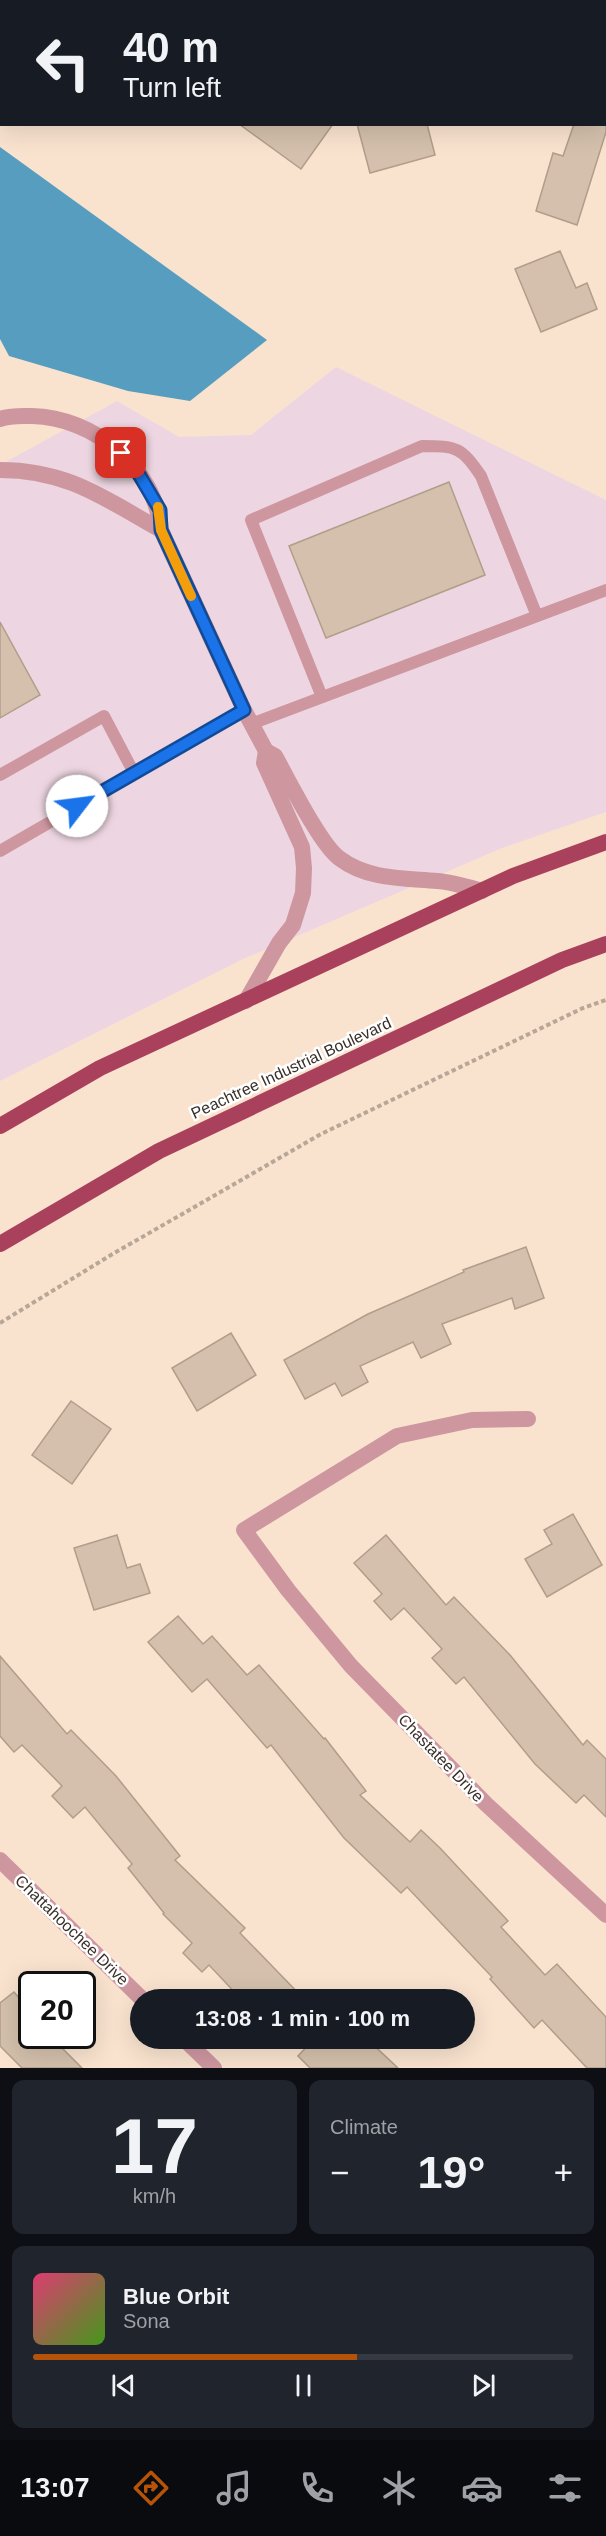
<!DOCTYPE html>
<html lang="en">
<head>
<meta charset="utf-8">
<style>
	:root { --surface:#171b24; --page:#20242c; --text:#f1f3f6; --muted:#9ea1a6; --line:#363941; --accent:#b45309 }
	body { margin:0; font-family:Arial,sans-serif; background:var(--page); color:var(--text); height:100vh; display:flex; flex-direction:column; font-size:22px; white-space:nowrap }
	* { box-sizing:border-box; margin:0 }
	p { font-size:20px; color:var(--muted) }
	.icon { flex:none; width:33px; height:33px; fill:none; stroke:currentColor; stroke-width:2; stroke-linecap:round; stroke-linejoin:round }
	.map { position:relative; height:2068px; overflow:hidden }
	.panel { display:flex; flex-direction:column; gap:12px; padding:12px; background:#0d0f14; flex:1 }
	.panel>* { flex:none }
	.guide { position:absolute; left:0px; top:0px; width:606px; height:126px; box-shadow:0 6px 24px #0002; background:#171b24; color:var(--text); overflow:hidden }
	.speed { position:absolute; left:18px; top:1971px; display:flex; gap:12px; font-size:30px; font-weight:700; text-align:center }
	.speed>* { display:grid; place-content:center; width:78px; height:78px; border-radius:50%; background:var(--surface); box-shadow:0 6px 24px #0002; line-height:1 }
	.speed .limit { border:3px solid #111; border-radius:9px; background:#fff; color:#111 }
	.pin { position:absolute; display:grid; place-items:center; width:51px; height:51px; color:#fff; margin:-26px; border-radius:12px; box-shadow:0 3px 9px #0006 }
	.me { position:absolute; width:66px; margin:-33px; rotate:60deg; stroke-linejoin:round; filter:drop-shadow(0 0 4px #0008) }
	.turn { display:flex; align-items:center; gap:21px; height:126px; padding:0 24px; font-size:27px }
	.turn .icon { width:78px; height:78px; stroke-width:2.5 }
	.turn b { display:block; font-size:42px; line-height:51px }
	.big { font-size:45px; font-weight:700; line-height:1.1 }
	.panel .card { flex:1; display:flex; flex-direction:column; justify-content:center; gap:9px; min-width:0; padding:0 21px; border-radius:12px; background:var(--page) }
	.panel .dial { align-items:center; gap:0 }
	.dial b { font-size:78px; line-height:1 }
	.song { display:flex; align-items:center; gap:18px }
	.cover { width:72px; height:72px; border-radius:9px; background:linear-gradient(135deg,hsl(340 70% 55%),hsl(100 70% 35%)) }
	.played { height:6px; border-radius:3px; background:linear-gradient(90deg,var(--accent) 60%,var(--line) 60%) }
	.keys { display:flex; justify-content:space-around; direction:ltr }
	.heat { display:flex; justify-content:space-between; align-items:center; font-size:33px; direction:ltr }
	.panel .tiles { flex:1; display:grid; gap:12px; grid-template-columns:1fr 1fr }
	.card:last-child { grid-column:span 2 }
	.trip { position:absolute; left:130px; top:1989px; width:345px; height:60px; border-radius:30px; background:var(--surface); box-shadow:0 6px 24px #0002; font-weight:700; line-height:60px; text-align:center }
	.tabs { display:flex; height:96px; justify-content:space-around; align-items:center; background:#090b0e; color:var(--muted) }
	.tabs .icon { width:42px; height:42px }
	.tabs .current { color:var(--accent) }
	.tabs b { font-size:27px; color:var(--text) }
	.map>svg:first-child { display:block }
	.commercial { fill:#edd6e1 }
	.water { fill:#569dc0 }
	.building { fill:#d4c0ac; stroke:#b19d8a; stroke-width:1.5 }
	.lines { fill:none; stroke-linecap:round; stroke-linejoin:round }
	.path { stroke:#b8a697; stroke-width:4; stroke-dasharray:4.5 3; stroke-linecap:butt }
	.service { stroke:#ce97a0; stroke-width:12 }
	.minor { stroke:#ce97a0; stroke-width:16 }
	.trunk { stroke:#aa415c; stroke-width:16 }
	.route-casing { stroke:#114b97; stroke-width:15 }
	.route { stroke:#1a73e8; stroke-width:10 }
	.slow { stroke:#f59e0b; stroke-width:10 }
	.labels { text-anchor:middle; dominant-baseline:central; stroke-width:5; stroke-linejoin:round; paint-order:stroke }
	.street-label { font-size:16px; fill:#393029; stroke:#fff }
</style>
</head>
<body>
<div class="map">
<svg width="606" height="2068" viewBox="0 0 606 2068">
	<rect width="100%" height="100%" fill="#f9e3cf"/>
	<!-- commercial -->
	<path class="commercial" d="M336,367L606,500V812L502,848L241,960L0,1081V465L117,401L179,437L251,435Z"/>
	<!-- water -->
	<path class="water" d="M0,147L267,340L190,401L128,391L9,356L0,339Z"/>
	<!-- building -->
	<g class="building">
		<path d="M239,124H333L301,169Z"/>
		<path d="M357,124H427L435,155L370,173Z"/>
		<path d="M574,124H606V132L577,225L536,211L553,153L563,156Z"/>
		<path d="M560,251L576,288L587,283L597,309L541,332L515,269Z"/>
		<path d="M449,482L485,575L326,638L289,546Z"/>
		<path d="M0,622L40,695L0,718Z"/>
		<path d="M526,1247L544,1298L515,1309L512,1298L442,1324L451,1344L421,1358L413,1342L360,1366L368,1382L342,1396L335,1383L305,1399L284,1360L368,1314L464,1272L463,1270Z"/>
		<path d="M231,1333L256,1375L197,1411L172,1368Z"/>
		<path d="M71,1401L111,1429L72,1484L32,1455Z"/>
		<path d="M573,1514L602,1565L547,1597L525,1559L552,1544L544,1530Z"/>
		<path d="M117,1535L127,1568L140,1564L150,1593L94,1610L74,1548Z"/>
		<path d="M386,1535L446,1605L454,1597L510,1655L583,1745L587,1740L606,1759V1817L584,1795L576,1803L535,1764L464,1677L456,1684L432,1658L442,1649L404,1608L391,1620L374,1601L382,1594L354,1563Z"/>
		<path d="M178,1616L203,1644L212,1636L247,1675L259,1665L324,1739L325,1738L366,1791L360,1795L410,1842L421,1830L440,1848L508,1921L501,1927L545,1975L557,1964L606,2017V2068H587L542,2020L534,2028L490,1979L492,1977L407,1887L401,1893L344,1838L271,1745L267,1748L207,1679L192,1692L148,1642Z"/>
		<path d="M0,1656L67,1734L71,1730L116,1776L180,1856L175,1860L245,1928L240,1933L305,2000H242L209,1965L202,1972L183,1953L192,1943L163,1914L164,1913L128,1868L132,1864L85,1807L73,1818L52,1796L62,1786L22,1745L14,1752L0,1736Z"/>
		<path d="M14,1992L32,2013V2036H50L82,2068H22L0,2046V2003Z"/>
		<path d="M315,2038H366L398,2068H310L298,2056Z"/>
	</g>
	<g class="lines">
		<!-- path -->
		<path class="path" d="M0,1323L111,1255L321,1134L583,1008L606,1000"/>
		<!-- service -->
		<g class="service">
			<path d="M322,697L251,520L422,446C457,446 461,447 481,476L537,616"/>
			<path d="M251,724L606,590"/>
			<path d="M0,775L104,716L134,773"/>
			<path d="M0,851L244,710"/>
		</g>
		<!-- minor -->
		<g class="minor">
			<path d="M0,419C10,415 21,416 32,416C93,417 156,468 161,530C105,499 68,470 0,470"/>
			<path d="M161,530L244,710L266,751"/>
			<path d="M246,1001L279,943L293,925L303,893L304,868L302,847L264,763L266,751L275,756C288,779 320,844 339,858C368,880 403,878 437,881C452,882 468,887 482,891"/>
			<path d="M528,1419L472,1420L397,1436L244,1530L288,1590L351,1666L486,1804L606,1915"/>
			<path d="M0,1860L143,2000"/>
			<path d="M183,2038L214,2068"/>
		</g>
		<!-- trunk -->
		<g class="trunk">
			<path d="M0,1126L100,1068L513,876L606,842"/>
			<path d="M0,1244L159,1151L562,960L606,944"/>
		</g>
	</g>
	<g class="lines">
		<!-- route casing -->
		<g class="route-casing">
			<path id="route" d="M77,806L244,710L161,530L160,510L131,461L121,453"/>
		</g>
		<!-- route -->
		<use href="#route" class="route"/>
		<!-- slow -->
		<path class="slow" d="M158,507L161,530L191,596"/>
	</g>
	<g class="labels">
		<!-- street labels -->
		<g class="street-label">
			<text transform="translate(291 1068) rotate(-25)">Peachtree Industrial Boulevard</text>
			<text transform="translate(441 1758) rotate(46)">Chastatee Drive</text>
			<text transform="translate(72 1930) rotate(44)">Chattahoochee Drive</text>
		</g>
	</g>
</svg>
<div class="speed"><div class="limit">20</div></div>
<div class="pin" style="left:121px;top:453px;background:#d93025"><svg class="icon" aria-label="arrive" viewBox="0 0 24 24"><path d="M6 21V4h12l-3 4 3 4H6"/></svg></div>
<svg class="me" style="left:77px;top:806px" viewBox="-20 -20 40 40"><circle r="19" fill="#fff"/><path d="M0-13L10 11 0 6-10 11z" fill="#1a73e8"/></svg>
<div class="trip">13:08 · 1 min · 100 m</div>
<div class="guide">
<div class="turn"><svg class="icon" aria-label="left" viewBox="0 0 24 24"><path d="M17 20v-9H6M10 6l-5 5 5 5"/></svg><div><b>40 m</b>Turn left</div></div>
</div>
</div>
<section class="panel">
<div class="tiles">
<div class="card dial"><b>17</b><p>km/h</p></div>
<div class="card"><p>Climate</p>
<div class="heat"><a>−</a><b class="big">19°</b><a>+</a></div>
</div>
<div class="card">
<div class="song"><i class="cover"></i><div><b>Blue Orbit</b><p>Sona</p></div></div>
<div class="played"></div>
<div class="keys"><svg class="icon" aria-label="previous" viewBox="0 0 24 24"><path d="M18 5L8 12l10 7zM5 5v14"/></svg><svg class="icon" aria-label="pause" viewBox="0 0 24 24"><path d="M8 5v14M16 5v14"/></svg><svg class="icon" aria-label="next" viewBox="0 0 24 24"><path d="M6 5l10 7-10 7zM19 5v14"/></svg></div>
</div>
</div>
</section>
<nav class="tabs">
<b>13:07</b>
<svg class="icon current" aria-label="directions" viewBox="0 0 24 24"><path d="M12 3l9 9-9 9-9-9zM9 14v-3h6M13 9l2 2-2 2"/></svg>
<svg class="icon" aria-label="music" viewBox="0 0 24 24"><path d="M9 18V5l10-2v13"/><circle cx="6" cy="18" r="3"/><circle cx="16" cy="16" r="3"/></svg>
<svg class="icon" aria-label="phone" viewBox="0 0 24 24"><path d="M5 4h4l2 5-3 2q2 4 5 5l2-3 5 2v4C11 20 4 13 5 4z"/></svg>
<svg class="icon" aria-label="climate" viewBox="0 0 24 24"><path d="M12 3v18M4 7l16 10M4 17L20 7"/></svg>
<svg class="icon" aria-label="car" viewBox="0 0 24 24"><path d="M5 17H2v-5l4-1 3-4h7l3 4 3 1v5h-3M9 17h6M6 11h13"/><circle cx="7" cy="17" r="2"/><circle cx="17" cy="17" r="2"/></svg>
<svg class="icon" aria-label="filters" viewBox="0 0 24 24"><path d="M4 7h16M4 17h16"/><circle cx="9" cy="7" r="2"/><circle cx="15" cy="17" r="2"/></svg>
</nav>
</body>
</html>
